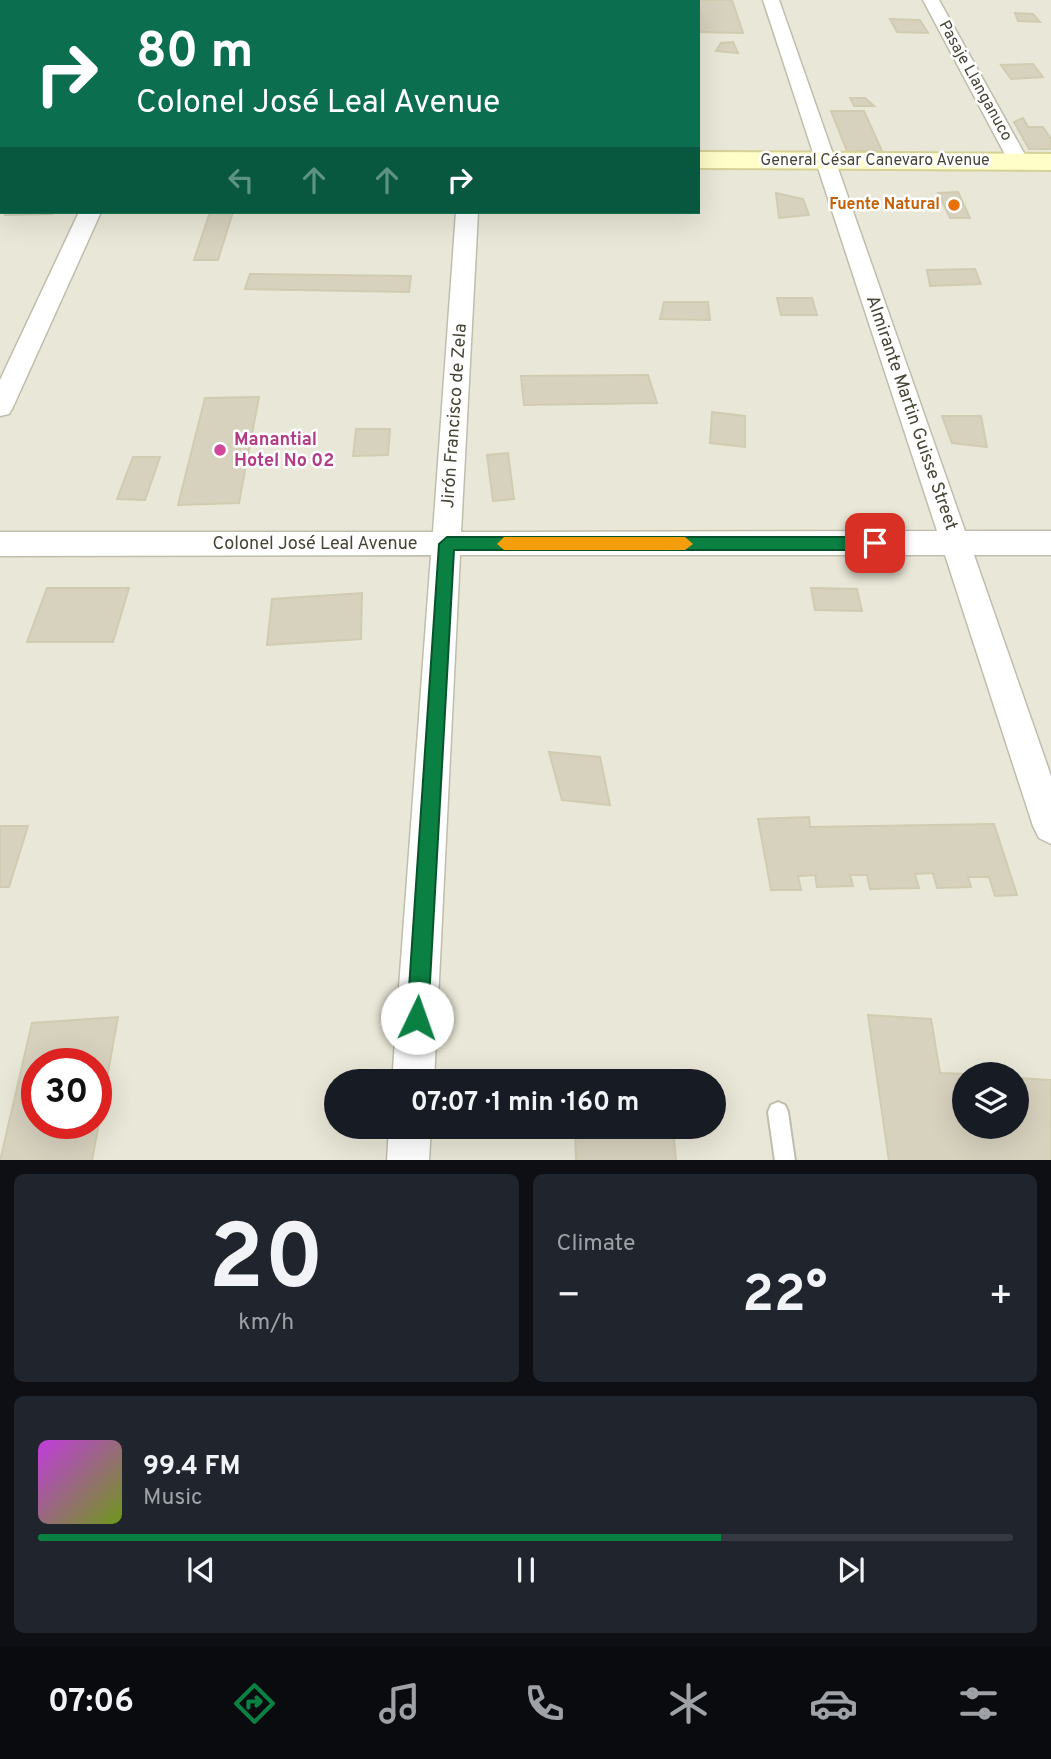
<!DOCTYPE html>
<html lang="en">
<head>
<meta charset="utf-8">
<style>
	:root { --surface:#171b24; --page:#20242c; --text:#f1f3f6; --muted:#9ea1a6; --line:#363941; --accent:#0b8043 }
	body { margin:0; font-family:Overpass,sans-serif; background:var(--page); color:var(--text); height:100vh; display:flex; flex-direction:column; font-size:26px; white-space:nowrap }
	* { box-sizing:border-box; margin:0 }
	p { font-size:23px; color:var(--muted) }
	.icon { flex:none; width:38px; height:38px; fill:none; stroke:currentColor; stroke-width:2; stroke-linecap:round; stroke-linejoin:round }
	.map { position:relative; height:1160px; overflow:hidden }
	.panel { display:flex; flex-direction:column; gap:14px; padding:14px; background:#0d0f14; flex:1 }
	.panel>* { flex:none }
	.banner { position:absolute; left:0px; top:0px; width:700px; height:214px; box-shadow:0 7px 28px #0002; background:#0b6e4f; color:#fff; overflow:hidden }
	.tools { position:absolute; left:952px; top:1062px; display:grid; gap:14px }
	.tools a { display:grid; place-items:center; width:77px; height:77px; border-radius:50%; background:var(--surface); box-shadow:0 7px 28px #0002; font-size:35px }
	.speed { position:absolute; left:21px; top:1048px; display:flex; gap:14px; font-size:35px; font-weight:700; text-align:center }
	.speed>* { display:grid; place-content:center; width:91px; height:91px; border-radius:50%; background:var(--surface); box-shadow:0 7px 28px #0002; line-height:1 }
	.speed .limit { border:10px solid #d22; background:#fff; color:#111 }
	.pin { position:absolute; display:grid; place-items:center; width:60px; height:60px; color:#fff; margin:-30px; border-radius:14px; box-shadow:0 4px 10px #0006 }
	.me { position:absolute; width:77px; margin:-38px; rotate:3deg; stroke-linejoin:round; filter:drop-shadow(0 0 5px #0008) }
	.turn { display:flex; align-items:center; gap:24px; height:147px; padding:0 21px; font-size:32px }
	.turn .icon { width:91px; height:91px; stroke-width:2.5 }
	.turn b { display:block; font-size:49px; line-height:60px }
	.lanes { display:flex; align-items:center; height:66px; padding:0 21px; background:#0003; justify-content:center; gap:35px; direction:ltr }
	.lanes .off { opacity:.35 }
	.big { font-size:52px; font-weight:700; line-height:1.1 }
	.panel .tile { flex:1; display:flex; flex-direction:column; justify-content:center; gap:10px; min-width:0; padding:0 24px; border-radius:10px; background:var(--page) }
	.panel .dial { align-items:center; gap:0 }
	.dial b { font-size:91px; line-height:1 }
	.song { display:flex; align-items:center; gap:21px }
	.cover { width:84px; height:84px; border-radius:10px; background:linear-gradient(135deg,hsl(290 70% 55%),hsl(80 70% 35%)) }
	.played { height:7px; border-radius:4px; background:linear-gradient(90deg,var(--accent) 70%,var(--line) 70%) }
	.keys { display:flex; justify-content:space-around; direction:ltr }
	.heat { display:flex; justify-content:space-between; align-items:center; font-size:38px; direction:ltr }
	.panel .tiles { flex:1; display:grid; gap:14px; grid-template-columns:1fr 1fr }
	.tile:last-child { grid-column:span 2 }
	.trip { position:absolute; left:324px; top:1069px; width:402px; height:70px; border-radius:35px; background:var(--surface); box-shadow:0 7px 28px #0002; font-weight:700; line-height:70px; text-align:center }
	.tab-bar { display:flex; height:112px; justify-content:space-around; align-items:center; background:#090b0e; color:var(--muted) }
	.tab-bar .icon { width:49px; height:49px }
	.tab-bar .active { color:var(--accent) }
	.tab-bar b { font-size:32px; color:var(--text) }
	.map>svg:first-child { display:block }
	.residential { fill:#e9e7d7; fill-rule:evenodd }
	.building { fill:#d7d2be; stroke:#d1cbb1; stroke-width:2; fill-rule:evenodd }
	.lines { fill:none; stroke-linecap:round; stroke-linejoin:round }
	.lane-casing { stroke:#c0bdab; stroke-width:4 }
	.street-casing { stroke:#c0bdab; stroke-width:3 }
	.secondary-casing { stroke:#d5d198; stroke-width:4 }
	.lane { fill:#fff; fill-rule:evenodd }
	.street { fill:#fff; fill-rule:evenodd }
	.secondary { fill:#fffdc8; fill-rule:evenodd }
	.route { fill:#0b8043; stroke:#07532c; stroke-width:2 }
	.slow { fill:#f59e0b }
	.food-dot { fill:#e8710a; stroke:#fff; stroke-width:2.5 }
	.hotel-dot { fill:#d1479c; stroke:#fff; stroke-width:2.5 }
	.labels { text-anchor:middle; dominant-baseline:central; stroke-width:5; stroke-linejoin:round; paint-order:stroke }
	.far-street-label { font-size:16px; fill:#484537; stroke:#fff }
	.far-food-label { font-size:16px; font-weight:bold; fill:#c56008; stroke:#fff; text-anchor:end }
	.street-label { font-size:18px; fill:#484537; stroke:#fff }
	.hotel-label { font-size:18px; font-weight:bold; fill:#b23c85; stroke:#fff; text-anchor:start }
</style>
</head>
<body>
<div class="map">
<svg width="1051" height="1161" viewBox="0 0 1051 1161">
	<rect width="100%" height="100%" fill="#f5f3e9"/>
	<!-- residential -->
	<path class="residential" d="M0,0H1051V1160L0,1161ZM2,2H698V212H2ZM37,1064H96V1124H37ZM964,1074H1017V1127H964ZM336,1082H714V1127H336Z"/>
	<!-- building -->
	<g class="building">
		<path d="M0,0H68L2,2V56Z"/>
		<path d="M670,0H732L743,33L698,32V2Z"/>
		<path d="M1015,13L1033,14L1040,22L1018,21Z"/>
		<path d="M890,19L920,20L928,33L897,32Z"/>
		<path d="M733,42L738,53L716,51L721,43Z"/>
		<path d="M1033,64L1043,77L1011,79L1001,65Z"/>
		<path d="M850,98H865L874,106H854Z"/>
		<path d="M831,111H864L882,151H847Z"/>
		<path d="M1023,118L1028,127H1043L1051,139V149H1029L1014,122Z"/>
		<path d="M958,192L970,218H950L938,193Z"/>
		<path d="M776,193L803,199L809,215L779,218Z"/>
		<path d="M7,212H54L52,214L5,215Z"/>
		<path d="M210,212H233L218,260H194Z"/>
		<path d="M975,269L981,284L930,286L927,270Z"/>
		<path d="M250,274L411,276L409,292L245,289Z"/>
		<path d="M777,298H812L817,315H781Z"/>
		<path d="M664,302H708L710,320L660,319Z"/>
		<path d="M648,375L657,403L524,405L521,376Z"/>
		<path d="M259,397L239,503L178,505L205,398Z"/>
		<path d="M712,412L745,416V447L710,443Z"/>
		<path d="M942,416H981L987,447L952,443Z"/>
		<path d="M356,429H390L388,455L353,456Z"/>
		<path d="M508,453L514,499L493,501L487,455Z"/>
		<path d="M133,457H160L145,500L117,499Z"/>
		<path d="M47,588H129L113,642H27Z"/>
		<path d="M811,588L857,589L862,611L815,610Z"/>
		<path d="M362,593L361,639L267,645L272,599Z"/>
		<path d="M549,752L600,757L610,805L562,800Z"/>
		<path d="M809,817L810,827L994,824L1017,895L995,896L989,877H968L971,887L937,888L933,873L915,874L919,888L870,889L867,875H850L853,886L817,887L815,875L798,876L801,890H771L758,819Z"/>
		<path d="M0,826H28L9,887H0Z"/>
		<path d="M868,1015L931,1019L940,1073L968,1074H964V1127H1017V1078L1051,1080V1161H889Z"/>
		<path d="M118,1017L92,1161H0L32,1023ZM37,1064H96V1124H37Z"/>
		<path d="M575,1127H673L676,1161H576Z"/>
	</g>
	<g class="lines">
		<!-- lane casing -->
		<g class="lane-casing">
			<path id="lane" d="M778,1102L785,1105L788,1112L795,1161H775L768,1112L771,1105Z"/>
		</g>
		<!-- street casing -->
		<g class="street-casing">
			<g id="street">
				<path d="M241,0H257L240,2Z"/>
				<rect x="499" y="0" width="16" height="2"/>
				<path d="M763,0H779L965,531H1051V555H974L1051,776V844L1039,838L1033,826L945,555H460L434,1082H392L431,555L0,556V532H433L456,212H478L461,532L937,531Z"/>
				<path d="M923,0H939L1029,162L1026,166H1012L1009,162Z"/>
				<path d="M79,212H101L13,407L9,414L0,416V380Z"/>
				<path d="M389,1127H431L429,1161H387Z"/>
			</g>
		</g>
		<!-- secondary casing -->
		<g class="secondary-casing">
			<g id="secondary">
				<path d="M698,152L1051,154V170L698,168Z"/>
				<rect x="0" y="170" width="2" height="16"/>
			</g>
		</g>
		<!-- lane -->
		<use href="#lane" class="lane"/>
		<!-- street -->
		<use href="#street" class="street"/>
		<!-- secondary -->
		<use href="#secondary" class="secondary"/>
	</g>
	<!-- route -->
	<path class="route" d="M447,537H875L883,543L875,550H454L428,1018L425,1026L417,1029L410,1026L407,1018L439,544Z"/>
	<!-- slow -->
	<path class="slow" d="M504,537H685L693,544L685,550H504L497,544Z"/>
	<!-- markers -->
	<circle class="food-dot" cx="954" cy="205" r="7"/>
	<circle class="hotel-dot" cx="220" cy="450" r="7"/>
	<g class="labels">
		<!-- far-street labels -->
		<g class="far-street-label">
			<text transform="translate(975 81) rotate(61)">Pasaje Llanganuco</text>
			<text x="875" y="161">General César Canevaro Avenue</text>
		</g>
		<!-- far-food labels -->
		<g class="far-food-label">
			<text x="940" y="205">Fuente Natural</text>
		</g>
		<!-- street labels -->
		<g class="street-label">
			<text transform="translate(911 413) rotate(71)">Almirante Martin Guisse Street</text>
			<text transform="translate(455 416) rotate(-86)">Jirón Francisco de Zela</text>
			<text x="315" y="544">Colonel José Leal Avenue</text>
		</g>
		<!-- hotel labels -->
		<g class="hotel-label">
			<text x="234" y="440">Manantial<tspan x="234" dy="21">Hotel No 02</tspan></text>
		</g>
	</g>
</svg>
<div class="tools">
<a><svg class="icon" aria-label="layers" viewBox="0 0 24 24"><path d="M12 4l9 5-9 5-9-5zM3 14l9 5 9-5"/></svg></a>
</div>
<div class="speed"><div class="limit">30</div></div>
<div class="pin" style="left:875px;top:543px;background:#d93025"><svg class="icon" aria-label="arrive" viewBox="0 0 24 24"><path d="M6 21V4h12l-3 4 3 4H6"/></svg></div>
<svg class="me" style="left:417px;top:1018px" viewBox="-20 -20 40 40"><circle r="19" fill="#fff"/><path d="M0-13L10 11 0 6-10 11z" fill="#0b8043"/></svg>
<div class="trip">07:07 · 1 min · 160 m</div>
<div class="banner">
<div class="turn"><svg class="icon" aria-label="right" viewBox="0 0 24 24"><path d="M7 20v-9h11M14 6l5 5-5 5"/></svg><div><b>80 m</b>Colonel José Leal Avenue</div></div>
<div class="lanes"><svg class="icon off" aria-label="left" viewBox="0 0 24 24"><path d="M17 20v-9H6M10 6l-5 5 5 5"/></svg><svg class="icon off" aria-label="ahead" viewBox="0 0 24 24"><path d="M12 20V5M6 11l6-6 6 6"/></svg><svg class="icon off" aria-label="ahead" viewBox="0 0 24 24"><path d="M12 20V5M6 11l6-6 6 6"/></svg><svg class="icon" aria-label="right" viewBox="0 0 24 24"><path d="M7 20v-9h11M14 6l5 5-5 5"/></svg></div>
</div>
</div>
<section class="panel">
<div class="tiles">
<div class="tile dial"><b>20</b><p>km/h</p></div>
<div class="tile"><p>Climate</p>
<div class="heat"><a>−</a><b class="big">22°</b><a>+</a></div>
</div>
<div class="tile">
<div class="song"><i class="cover"></i><div><b>99.4 FM</b><p>Music</p></div></div>
<div class="played"></div>
<div class="keys"><svg class="icon" aria-label="previous" viewBox="0 0 24 24"><path d="M18 5L8 12l10 7zM5 5v14"/></svg><svg class="icon" aria-label="pause" viewBox="0 0 24 24"><path d="M8 5v14M16 5v14"/></svg><svg class="icon" aria-label="next" viewBox="0 0 24 24"><path d="M6 5l10 7-10 7zM19 5v14"/></svg></div>
</div>
</div>
</section>
<nav class="tab-bar">
<b>07:06</b>
<svg class="icon active" aria-label="directions" viewBox="0 0 24 24"><path d="M12 3l9 9-9 9-9-9zM9 14v-3h6M13 9l2 2-2 2"/></svg>
<svg class="icon" aria-label="music" viewBox="0 0 24 24"><path d="M9 18V5l10-2v13"/><circle cx="6" cy="18" r="3"/><circle cx="16" cy="16" r="3"/></svg>
<svg class="icon" aria-label="phone" viewBox="0 0 24 24"><path d="M5 4h4l2 5-3 2q2 4 5 5l2-3 5 2v4C11 20 4 13 5 4z"/></svg>
<svg class="icon" aria-label="climate" viewBox="0 0 24 24"><path d="M12 3v18M4 7l16 10M4 17L20 7"/></svg>
<svg class="icon" aria-label="car" viewBox="0 0 24 24"><path d="M5 17H2v-5l4-1 3-4h7l3 4 3 1v5h-3M9 17h6M6 11h13"/><circle cx="7" cy="17" r="2"/><circle cx="17" cy="17" r="2"/></svg>
<svg class="icon" aria-label="filters" viewBox="0 0 24 24"><path d="M4 7h16M4 17h16"/><circle cx="9" cy="7" r="2"/><circle cx="15" cy="17" r="2"/></svg>
</nav>
</body>
</html>
